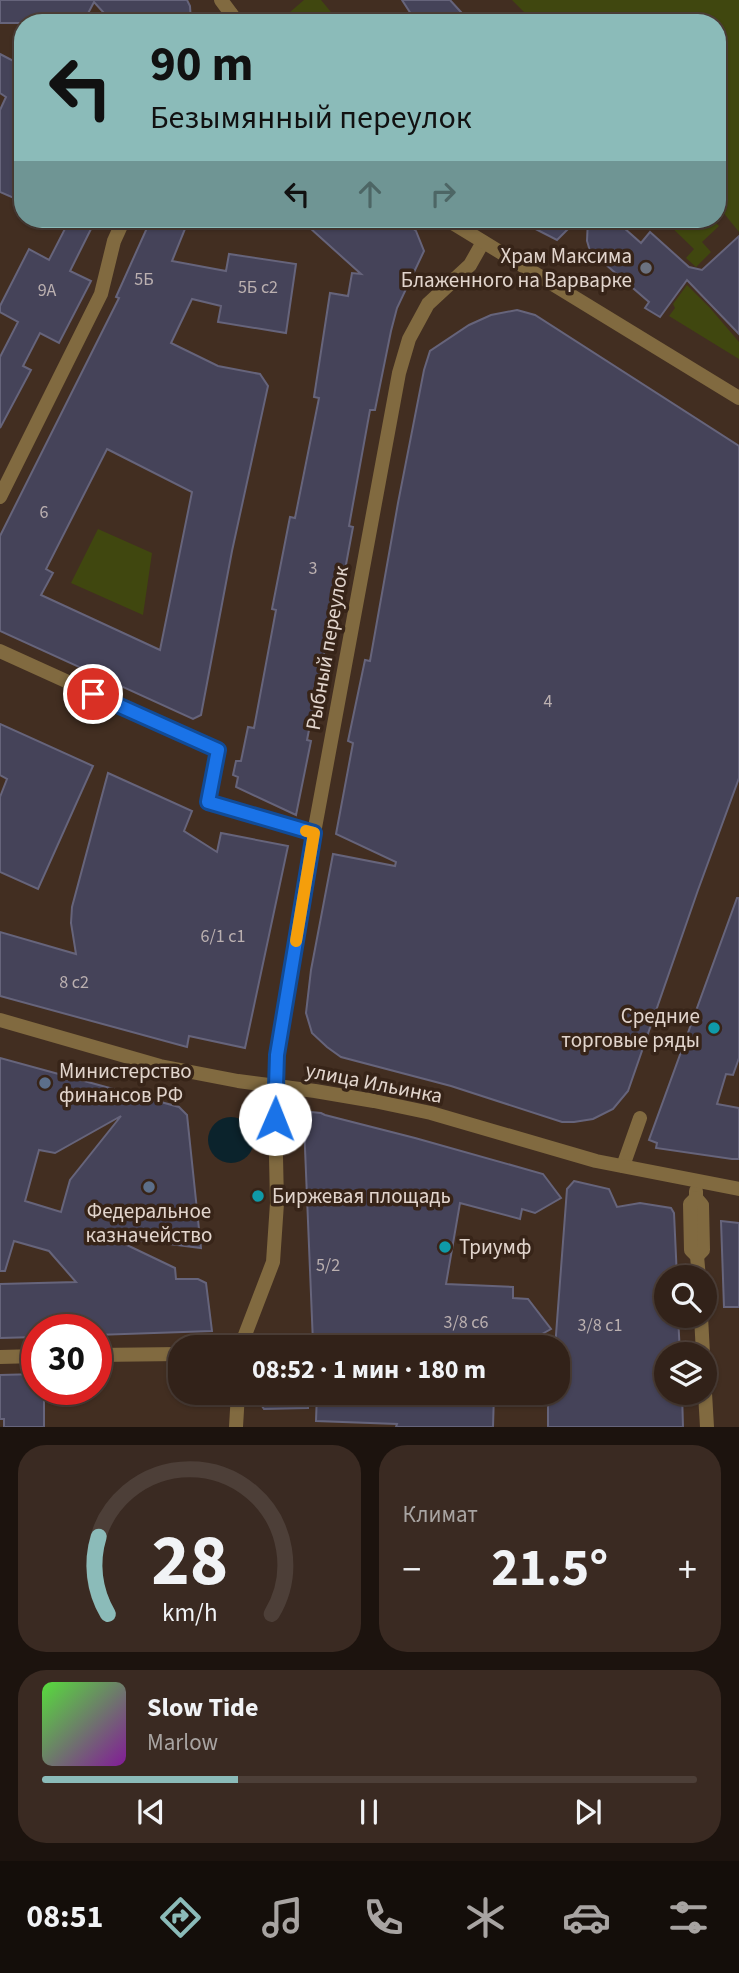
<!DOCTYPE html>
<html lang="ru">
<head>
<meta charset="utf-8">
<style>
	:root { --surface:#322219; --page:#3a2a22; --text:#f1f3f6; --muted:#a8a4a2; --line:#4d3f38; --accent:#8bbbb9 }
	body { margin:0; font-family:"Source Sans 3",sans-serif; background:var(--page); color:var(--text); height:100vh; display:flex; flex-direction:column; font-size:26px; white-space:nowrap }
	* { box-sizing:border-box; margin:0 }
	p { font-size:23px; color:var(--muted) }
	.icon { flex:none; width:38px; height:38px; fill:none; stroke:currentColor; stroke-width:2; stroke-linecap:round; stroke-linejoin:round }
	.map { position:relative; height:1427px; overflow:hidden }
	.sheet { display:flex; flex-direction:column; gap:18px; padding:18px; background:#1c130e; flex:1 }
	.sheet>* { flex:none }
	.hud { position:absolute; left:14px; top:14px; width:712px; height:214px; border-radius:28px; box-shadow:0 2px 5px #0004,0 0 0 2px var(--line); background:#8bbbb9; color:#111; overflow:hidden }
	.buttons { position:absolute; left:654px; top:1265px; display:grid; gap:14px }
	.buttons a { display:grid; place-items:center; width:63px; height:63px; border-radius:50%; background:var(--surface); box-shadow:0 2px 5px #0004,0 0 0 2px var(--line); font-size:35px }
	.speed { position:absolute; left:21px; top:1314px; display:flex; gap:14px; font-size:35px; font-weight:700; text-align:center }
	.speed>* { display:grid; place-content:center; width:91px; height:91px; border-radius:50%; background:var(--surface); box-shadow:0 2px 5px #0004,0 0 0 2px var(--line); line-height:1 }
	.speed .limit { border:10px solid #d22; background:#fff; color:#111 }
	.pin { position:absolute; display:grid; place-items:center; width:60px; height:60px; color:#fff; margin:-30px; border:4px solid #fff; border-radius:50%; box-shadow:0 2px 7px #0007 }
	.me { position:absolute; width:77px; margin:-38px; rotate:1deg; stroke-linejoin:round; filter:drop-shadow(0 0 5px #0008) }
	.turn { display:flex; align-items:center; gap:24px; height:147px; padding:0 21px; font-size:32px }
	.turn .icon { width:91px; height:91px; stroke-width:2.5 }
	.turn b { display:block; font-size:49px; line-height:60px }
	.lanes { display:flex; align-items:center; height:66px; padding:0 21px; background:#0003; justify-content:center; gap:35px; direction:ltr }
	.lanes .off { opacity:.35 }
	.big { font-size:52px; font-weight:700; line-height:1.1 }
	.sheet .card { flex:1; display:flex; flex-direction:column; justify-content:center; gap:10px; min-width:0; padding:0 24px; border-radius:28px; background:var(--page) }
	.sheet .dial { align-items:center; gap:0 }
	.dial svg { height:182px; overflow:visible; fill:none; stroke:var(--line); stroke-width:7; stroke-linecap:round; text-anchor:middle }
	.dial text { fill:var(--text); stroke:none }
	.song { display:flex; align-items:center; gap:21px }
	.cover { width:84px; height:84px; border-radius:10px; background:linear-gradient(135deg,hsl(110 70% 55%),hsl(290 70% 35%)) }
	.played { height:7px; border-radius:4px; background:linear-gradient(90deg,var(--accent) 30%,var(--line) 30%) }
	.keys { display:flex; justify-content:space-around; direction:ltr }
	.heat { display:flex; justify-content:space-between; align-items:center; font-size:38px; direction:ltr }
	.sheet .tiles { flex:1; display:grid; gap:18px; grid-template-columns:1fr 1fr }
	.card:last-child { grid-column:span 2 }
	.trip { position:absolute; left:168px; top:1335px; width:402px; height:70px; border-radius:28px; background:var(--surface); box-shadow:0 2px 5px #0004,0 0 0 2px var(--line); font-weight:700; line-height:70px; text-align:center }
	.menu { display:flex; height:112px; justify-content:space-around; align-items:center; background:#140e0a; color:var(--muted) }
	.menu .icon { width:49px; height:49px }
	.menu .selected { color:var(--accent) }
	.menu b { font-size:32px; color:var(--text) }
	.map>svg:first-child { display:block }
	.green { fill:#40470f }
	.water { fill:#0b232c }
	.building { fill:#454359; stroke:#66647b; stroke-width:2; fill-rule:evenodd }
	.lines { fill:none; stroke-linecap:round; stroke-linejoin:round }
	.minor { stroke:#816a40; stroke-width:14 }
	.tertiary { stroke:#816a40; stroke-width:14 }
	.route-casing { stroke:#114b97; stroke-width:18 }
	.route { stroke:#1a73e8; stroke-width:12 }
	.slow { stroke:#f59e0b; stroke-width:12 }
	.worship-dot { fill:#6b7280; stroke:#372418; stroke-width:2.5 }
	.culture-dot { fill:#0f9aa8; stroke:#372418; stroke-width:2.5 }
	.service-dot { fill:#5c6f8a; stroke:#372418; stroke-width:2.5 }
	.labels { text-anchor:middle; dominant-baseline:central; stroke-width:7; stroke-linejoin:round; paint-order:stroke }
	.number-label { font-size:18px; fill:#bbb0b0 }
	.poi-label { font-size:21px; fill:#e2d5cd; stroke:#372418; text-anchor:start }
	.street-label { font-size:21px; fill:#e2d5cd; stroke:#372418 }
</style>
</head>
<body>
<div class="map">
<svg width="739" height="1427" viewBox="0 0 739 1427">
	<rect width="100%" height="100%" fill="#422e21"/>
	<!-- green -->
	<g class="green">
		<path d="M304,0H321L340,23H320L315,18L309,23H283L282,19Z"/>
		<path d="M512,0H739V232L718,206V23H535Z"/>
		<path d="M663,219H712L719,226L702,242L711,252L696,267L686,258L694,249Z"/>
		<path d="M687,285L710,308L739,342V359L669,316L675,308L673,304Z"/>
		<path d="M98,529L152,553L143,615L71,583Z"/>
	</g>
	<!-- water -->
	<circle class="water" cx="231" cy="1140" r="23"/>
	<!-- building -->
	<g class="building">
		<path d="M0,0H187L190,6L191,23H113L94,2L83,23H0Z"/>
		<path d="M402,0H450L471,23H419L411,14Z"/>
		<path d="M0,54L21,65L23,61V202L0,192V110L6,97L0,93Z"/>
		<path d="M70,219H96L70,271L91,281L59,343L40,333L23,366L31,370L0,428V357L18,322L0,312V306L29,249L49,260Z"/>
		<path d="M151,219H189L172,261L226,271L229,254L296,264L286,333L218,322L221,306L192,299L171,343L218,366L260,374L268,386L232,551L201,715L193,719L0,631V536L119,298L116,297ZM107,449L192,492L160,650L41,595L53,573L46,569Z"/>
		<path d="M300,219H402L416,231L424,251L397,308L391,331L375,410H370L349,526L353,527L334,629L329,628L307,740L311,741L296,815L236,787L238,777L233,775L236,761H241L248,727L254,728L276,610L272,609L290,517L295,518L319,398L314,397L330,293L348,296L352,273L361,274Z"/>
		<path d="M516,219H578L557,240Z"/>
		<path d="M588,219L615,220L641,243L650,232L689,267L702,270L739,236V334L687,280L660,317L645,308L649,302L590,251L587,241Z"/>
		<path d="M517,310L535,315L739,446V778L698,890L628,1091L613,1109L593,1119L574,1122H562L451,1086L341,1057L327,1047L312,1033L306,1013L311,970L333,854L395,866L396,862L336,834L353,743L348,741L365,660L370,661L398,503L424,370L430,351L469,325L491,315Z"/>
		<path d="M0,724L93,766L38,889L0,872V797L7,779L0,775Z"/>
		<path d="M108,773L192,811L184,831L217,852L221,833L288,846L245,1048L189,1036L187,1047L0,996V932L76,954L71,923L72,907Z"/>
		<path d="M737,898H739V1058L733,1075L726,1074L717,1104L739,1108V1159H732L656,1148L657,1143L649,1140Z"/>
		<path d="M0,1058L179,1107L187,1115L201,1248L108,1236L175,1268L176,1279H198L206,1283L212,1331L96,1335V1330H37V1337L0,1338V1284L76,1282L49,1251L14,1241L5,1271H0ZM121,1116L70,1180L61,1212L25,1201L39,1150L55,1153Z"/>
		<path d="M311,1112L321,1113L325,1115L415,1138L543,1174L561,1198L535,1213L522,1209L520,1219L460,1203L446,1284L513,1287V1298L528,1299L551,1329L524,1344L516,1345L390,1337L389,1348H360V1340L313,1343L304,1124L307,1115Z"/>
		<path d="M574,1181L609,1189L617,1207L640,1203L671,1208L674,1213L677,1278H667V1316H678L680,1354H667V1393H682L683,1427H548V1393H558V1348H555L567,1189Z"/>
		<path d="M721,1221L739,1223V1307H724Z"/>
		<path d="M37,1374V1390H44V1427H4V1419H0V1375Z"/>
		<path d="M253,1393H308V1408L264,1409Z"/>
		<path d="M317,1393H494L493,1427H396L397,1424L316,1421Z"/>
	</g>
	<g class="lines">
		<!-- minor -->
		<g class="minor">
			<path d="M220,23L231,14"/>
			<path d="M0,497L101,294L114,241L124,219"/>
			<path d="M0,651L218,750L208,802L314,833"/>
			<path d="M623,1166L640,1118"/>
			<path d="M696,1191V1198L702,1205L703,1250L697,1256"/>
			<path d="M696,1198L690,1204L691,1250L697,1256L699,1278"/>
			<path d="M701,1316L703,1354"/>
			<path d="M240,1348L273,1262L277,1203L275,1111L277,1055L314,833L399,373L409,339L428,304L470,265L483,242"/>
			<path d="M96,1355L180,1354"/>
			<path d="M0,1357L37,1356"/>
			<path d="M705,1393L707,1427"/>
			<path d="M236,1427L238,1393"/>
		</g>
		<!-- tertiary -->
		<g class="tertiary">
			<path d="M221,0L238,23"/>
			<path d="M446,219L739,398"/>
			<path d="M0,1020L160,1066L238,1081L315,1091L374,1101L431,1113L596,1161L739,1189"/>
		</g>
	</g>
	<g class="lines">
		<!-- route casing -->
		<g class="route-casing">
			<path id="route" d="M93,694L218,750L208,802L314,833L277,1055L275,1119"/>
		</g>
		<!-- route -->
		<use href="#route" class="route"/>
		<!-- slow -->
		<path class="slow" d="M296,941L314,833L306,831"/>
	</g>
	<!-- markers -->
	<circle class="worship-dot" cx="646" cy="268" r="7"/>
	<g class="culture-dot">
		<circle cx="714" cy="1028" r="7"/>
		<circle cx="258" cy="1196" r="7"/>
		<circle cx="445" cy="1247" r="7"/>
	</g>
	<g class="service-dot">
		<circle cx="45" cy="1083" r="7"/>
		<circle cx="149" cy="1187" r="7"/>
	</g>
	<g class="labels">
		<!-- number labels -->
		<g class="number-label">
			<text x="144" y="279">5Б</text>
			<text x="258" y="287">5Б с2</text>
			<text x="47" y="290">9А</text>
			<text x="44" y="512">6</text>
			<text x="313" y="568">3</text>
			<text x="548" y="701">4</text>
			<text x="223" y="936">6/1 с1</text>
			<text x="74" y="982">8 с2</text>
			<text x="328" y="1265">5/2</text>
			<text x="466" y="1322">3/8 с6</text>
			<text x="600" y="1325">3/8 с1</text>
		</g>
		<!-- poi labels -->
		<g class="poi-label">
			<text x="632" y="256" text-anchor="end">Храм Максима<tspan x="632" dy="24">Блаженного на Варварке</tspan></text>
			<text x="700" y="1016" text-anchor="end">Средние<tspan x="700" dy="24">торговые ряды</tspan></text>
			<text x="59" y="1071">Министерство<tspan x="59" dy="24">финансов РФ</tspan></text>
			<text x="272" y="1196">Биржевая площадь</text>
			<text x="149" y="1211" text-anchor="middle">Федеральное<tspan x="149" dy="24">казначейство</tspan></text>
			<text x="459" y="1247">Триумф</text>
		</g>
		<!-- street labels -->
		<g class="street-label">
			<text transform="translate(327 648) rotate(-80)">Рыбный переулок</text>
			<text transform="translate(374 1083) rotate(11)">улица Ильинка</text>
		</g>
	</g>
</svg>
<div class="buttons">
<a><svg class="icon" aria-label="search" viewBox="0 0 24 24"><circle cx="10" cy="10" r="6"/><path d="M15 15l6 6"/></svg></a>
<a><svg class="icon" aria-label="layers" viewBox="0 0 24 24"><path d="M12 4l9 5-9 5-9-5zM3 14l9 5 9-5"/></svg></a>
</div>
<div class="speed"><div class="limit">30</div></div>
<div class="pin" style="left:93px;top:694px;background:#d93025"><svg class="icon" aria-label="arrive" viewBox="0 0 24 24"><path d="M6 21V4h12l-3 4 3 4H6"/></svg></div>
<svg class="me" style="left:275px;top:1119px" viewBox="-20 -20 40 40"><circle r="19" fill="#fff"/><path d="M0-13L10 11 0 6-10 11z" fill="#1a73e8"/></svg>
<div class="trip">08:52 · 1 мин · 180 m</div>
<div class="hud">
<div class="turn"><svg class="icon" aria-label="left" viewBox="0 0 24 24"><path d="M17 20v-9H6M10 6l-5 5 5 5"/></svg><div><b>90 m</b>Безымянный переулок</div></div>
<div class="lanes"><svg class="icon" aria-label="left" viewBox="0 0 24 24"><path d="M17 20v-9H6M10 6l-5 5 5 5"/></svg><svg class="icon off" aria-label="ahead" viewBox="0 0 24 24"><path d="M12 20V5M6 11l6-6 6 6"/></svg><svg class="icon off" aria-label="right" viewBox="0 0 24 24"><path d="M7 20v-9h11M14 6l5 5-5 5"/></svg></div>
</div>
</div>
<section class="sheet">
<div class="tiles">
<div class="card dial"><svg viewBox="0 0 100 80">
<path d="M14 69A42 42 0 1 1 86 69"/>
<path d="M14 69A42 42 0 0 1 10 35" stroke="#8bbbb9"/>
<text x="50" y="56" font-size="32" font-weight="700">28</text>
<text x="50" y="72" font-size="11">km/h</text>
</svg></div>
<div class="card"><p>Климат</p>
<div class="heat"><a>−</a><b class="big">21.5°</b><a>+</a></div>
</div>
<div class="card">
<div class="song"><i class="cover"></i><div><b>Slow Tide</b><p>Marlow</p></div></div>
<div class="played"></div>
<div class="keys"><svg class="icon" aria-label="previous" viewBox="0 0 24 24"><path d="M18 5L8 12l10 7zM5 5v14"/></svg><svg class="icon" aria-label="pause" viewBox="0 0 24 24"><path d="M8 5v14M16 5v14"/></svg><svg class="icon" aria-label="next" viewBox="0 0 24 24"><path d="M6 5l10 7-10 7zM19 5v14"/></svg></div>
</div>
</div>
</section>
<nav class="menu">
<b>08:51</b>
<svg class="icon selected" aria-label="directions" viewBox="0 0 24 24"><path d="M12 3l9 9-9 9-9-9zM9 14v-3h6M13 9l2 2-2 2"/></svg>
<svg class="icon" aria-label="music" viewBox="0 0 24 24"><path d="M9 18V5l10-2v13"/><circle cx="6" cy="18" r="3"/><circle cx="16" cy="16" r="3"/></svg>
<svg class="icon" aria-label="phone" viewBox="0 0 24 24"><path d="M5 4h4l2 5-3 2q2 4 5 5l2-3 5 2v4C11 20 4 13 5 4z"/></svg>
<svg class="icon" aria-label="climate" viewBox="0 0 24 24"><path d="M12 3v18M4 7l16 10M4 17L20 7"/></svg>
<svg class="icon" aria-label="car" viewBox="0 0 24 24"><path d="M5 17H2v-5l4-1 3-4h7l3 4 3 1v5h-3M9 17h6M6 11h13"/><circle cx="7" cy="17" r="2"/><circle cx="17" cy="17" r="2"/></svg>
<svg class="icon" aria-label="filters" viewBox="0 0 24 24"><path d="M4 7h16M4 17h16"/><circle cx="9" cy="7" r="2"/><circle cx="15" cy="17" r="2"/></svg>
</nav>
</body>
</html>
